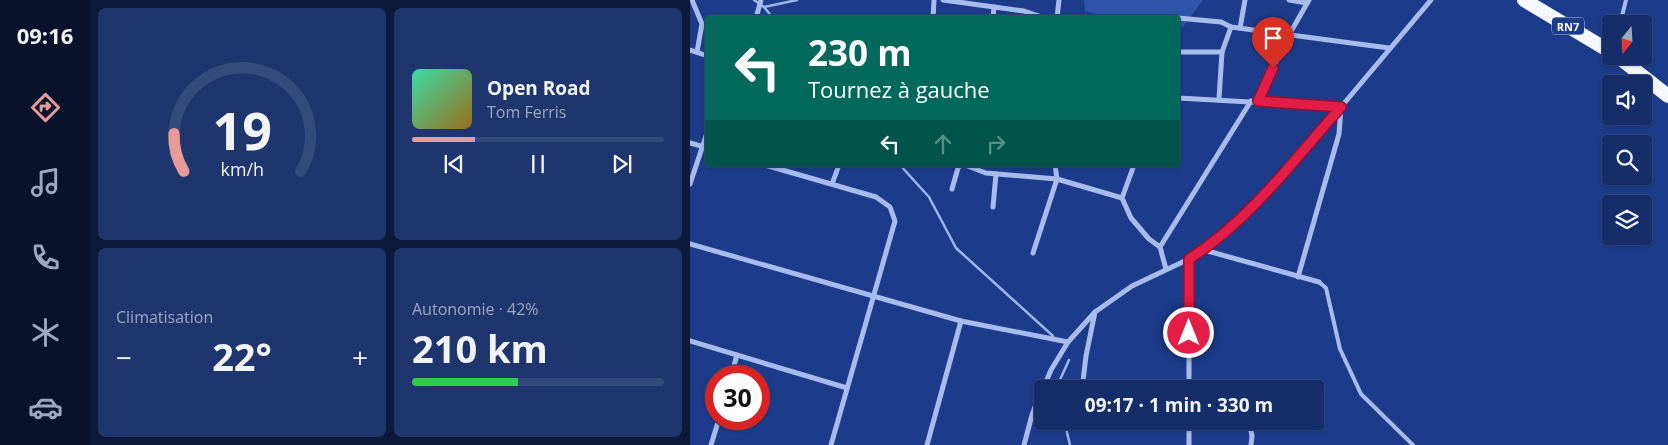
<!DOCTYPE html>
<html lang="fr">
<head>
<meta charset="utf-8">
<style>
	:root { --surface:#152d68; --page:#1e356e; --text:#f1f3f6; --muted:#9da8c0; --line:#34497c; --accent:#e69b98 }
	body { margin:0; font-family:"Open Sans",sans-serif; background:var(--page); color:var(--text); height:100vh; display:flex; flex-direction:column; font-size:19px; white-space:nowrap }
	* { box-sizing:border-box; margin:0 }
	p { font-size:16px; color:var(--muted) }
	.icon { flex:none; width:28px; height:28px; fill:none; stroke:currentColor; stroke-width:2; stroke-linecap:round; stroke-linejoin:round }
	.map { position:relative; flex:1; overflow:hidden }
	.panel { display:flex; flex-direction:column; gap:8px; padding:8px; background:#0c1939; width:600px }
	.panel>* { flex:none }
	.hud { position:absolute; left:15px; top:15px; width:475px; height:152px; border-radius:5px; box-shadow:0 1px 4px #0004,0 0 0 1px var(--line); background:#00695c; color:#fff; overflow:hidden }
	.needle { width:32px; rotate:198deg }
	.controls { position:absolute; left:912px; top:15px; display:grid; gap:10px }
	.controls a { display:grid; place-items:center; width:50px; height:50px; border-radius:5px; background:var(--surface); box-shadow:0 1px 4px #0004,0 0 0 1px var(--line); font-size:25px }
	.speed { position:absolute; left:15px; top:365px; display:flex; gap:10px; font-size:25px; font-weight:700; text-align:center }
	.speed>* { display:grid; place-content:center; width:65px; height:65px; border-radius:50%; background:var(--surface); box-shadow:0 1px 4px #0004,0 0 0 1px var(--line); line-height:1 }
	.speed .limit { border:8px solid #d22; background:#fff; color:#111 }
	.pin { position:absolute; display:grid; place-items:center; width:42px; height:42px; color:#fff; margin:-51px -21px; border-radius:50% 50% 50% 0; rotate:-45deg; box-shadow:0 0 5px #0007 }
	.pin .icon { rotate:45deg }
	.me { position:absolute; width:55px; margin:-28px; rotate:0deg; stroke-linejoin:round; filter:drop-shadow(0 0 4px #0008) }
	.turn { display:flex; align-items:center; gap:18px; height:105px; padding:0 20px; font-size:22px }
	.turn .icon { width:65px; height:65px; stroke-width:2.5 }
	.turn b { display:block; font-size:35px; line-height:42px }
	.lanes { display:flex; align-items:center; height:48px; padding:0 20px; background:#0003; justify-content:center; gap:25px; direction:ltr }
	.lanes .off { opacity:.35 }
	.big { font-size:38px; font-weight:700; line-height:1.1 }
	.panel .tile { flex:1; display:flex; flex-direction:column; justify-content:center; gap:8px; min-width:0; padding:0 18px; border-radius:8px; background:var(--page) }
	.panel .dial { align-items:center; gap:0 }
	.dial svg { height:130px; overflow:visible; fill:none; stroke:var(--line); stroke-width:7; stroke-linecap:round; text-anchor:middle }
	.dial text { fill:var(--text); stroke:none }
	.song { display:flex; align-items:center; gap:15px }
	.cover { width:60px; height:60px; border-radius:8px; background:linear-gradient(135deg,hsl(160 70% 55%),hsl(40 70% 35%)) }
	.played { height:5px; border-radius:2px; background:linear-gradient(90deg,var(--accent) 25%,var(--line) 25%) }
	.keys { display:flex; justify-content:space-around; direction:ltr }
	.heat { display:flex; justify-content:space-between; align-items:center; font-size:28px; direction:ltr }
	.charge { height:8px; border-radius:4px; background:linear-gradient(90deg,#34c759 42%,var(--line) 0) }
	.panel .tiles { flex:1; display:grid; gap:8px; grid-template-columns:repeat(2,1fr) }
	.trip { position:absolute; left:344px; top:380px; width:290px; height:50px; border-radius:5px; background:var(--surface); box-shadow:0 1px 4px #0004,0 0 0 1px var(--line); font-weight:700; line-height:50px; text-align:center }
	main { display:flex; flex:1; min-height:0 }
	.menu { display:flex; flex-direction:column; width:90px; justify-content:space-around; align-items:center; background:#08122a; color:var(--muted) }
	.menu .icon { width:35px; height:35px }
	.menu .active { color:var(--accent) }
	.menu b { font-size:22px; color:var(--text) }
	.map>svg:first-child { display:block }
	.green { fill:#2f54a9 }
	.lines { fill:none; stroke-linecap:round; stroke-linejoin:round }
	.stream { stroke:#9ab5ef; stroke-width:2.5 }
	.service { stroke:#a7bced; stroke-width:4 }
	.minor { stroke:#a7bced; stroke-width:5 }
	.trunk { stroke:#f6f8ff; stroke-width:14 }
	.route-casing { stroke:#92132f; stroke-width:12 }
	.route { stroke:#e11d48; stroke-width:9 }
	.labels { text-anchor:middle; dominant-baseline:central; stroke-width:5; stroke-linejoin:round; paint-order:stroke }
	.shield { fill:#1c3c8b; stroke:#bbc4dc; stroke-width:1 }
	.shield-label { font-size:11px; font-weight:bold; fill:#fff }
</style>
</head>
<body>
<main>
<nav class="menu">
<b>09:16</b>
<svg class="icon active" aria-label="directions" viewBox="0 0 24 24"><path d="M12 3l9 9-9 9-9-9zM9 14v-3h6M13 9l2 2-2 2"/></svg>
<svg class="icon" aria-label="music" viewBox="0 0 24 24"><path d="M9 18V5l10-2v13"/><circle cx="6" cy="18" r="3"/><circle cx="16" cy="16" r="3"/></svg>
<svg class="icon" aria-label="phone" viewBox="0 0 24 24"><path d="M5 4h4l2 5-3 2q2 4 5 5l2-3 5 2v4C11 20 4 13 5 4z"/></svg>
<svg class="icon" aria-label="climate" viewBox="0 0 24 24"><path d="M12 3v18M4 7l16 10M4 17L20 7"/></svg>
<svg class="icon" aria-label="car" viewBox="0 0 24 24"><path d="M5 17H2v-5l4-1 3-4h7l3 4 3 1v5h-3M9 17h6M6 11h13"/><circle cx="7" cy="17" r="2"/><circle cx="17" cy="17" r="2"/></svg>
</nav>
<section class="panel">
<div class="tiles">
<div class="tile dial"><svg viewBox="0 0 100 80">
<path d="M14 69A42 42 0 1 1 86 69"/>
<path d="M14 69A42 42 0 0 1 8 46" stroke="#e69b98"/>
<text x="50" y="56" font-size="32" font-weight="700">19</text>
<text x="50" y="72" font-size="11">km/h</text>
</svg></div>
<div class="tile">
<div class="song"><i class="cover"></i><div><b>Open Road</b><p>Tom Ferris</p></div></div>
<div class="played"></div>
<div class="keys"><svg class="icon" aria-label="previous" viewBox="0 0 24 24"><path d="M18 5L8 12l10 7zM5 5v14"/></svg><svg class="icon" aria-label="pause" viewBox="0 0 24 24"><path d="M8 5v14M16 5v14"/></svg><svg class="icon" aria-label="next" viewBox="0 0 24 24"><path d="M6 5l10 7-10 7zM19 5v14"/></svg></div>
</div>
<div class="tile"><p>Climatisation</p>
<div class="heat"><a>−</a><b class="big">22°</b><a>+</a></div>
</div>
<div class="tile"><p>Autonomie · 42%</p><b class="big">210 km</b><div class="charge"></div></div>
</div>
</section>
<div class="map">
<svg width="978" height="445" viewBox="0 0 978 445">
	<rect width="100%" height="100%" fill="#1c3c8b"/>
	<!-- green -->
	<path class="green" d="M394,0H513L492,28H488V18L417,17L395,11Z"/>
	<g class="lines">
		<!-- stream -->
		<g class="stream">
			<path d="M64,0L74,7L107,0"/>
			<path d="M74,7L83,18"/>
			<path d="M210,165L239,197L266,248L363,336"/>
			<path d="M369,389V382L379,360"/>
			<path d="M375,424L380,445"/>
		</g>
		<!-- service -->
		<g class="service">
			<path d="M930,24L936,0"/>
			<path d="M629,282L636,288L650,349L671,394L723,445"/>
		</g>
		<!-- minor -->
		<g class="minor">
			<path d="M2,0L12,24L7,52"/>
			<path d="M253,0L334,11L355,18"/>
			<path d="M599,0L617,3"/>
			<path d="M66,18L71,0"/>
			<path d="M243,18L244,0"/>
			<path d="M303,18L304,7"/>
			<path d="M367,18L369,0"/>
			<path d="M488,18L531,22L541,27L699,48"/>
			<path d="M550,28L555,0"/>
			<path d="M0,50L18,56"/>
			<path d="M488,52H532"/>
			<path d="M488,98L651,107L649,134L608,277"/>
			<path d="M529,99L532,52L541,27"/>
			<path d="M567,101L599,35L619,0"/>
			<path d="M0,143L18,148"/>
			<path d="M75,165L186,197L200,207L205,221L141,445"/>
			<path d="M275,165L296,173L367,179L343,253"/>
			<path d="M365,165L367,179L432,198L441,218L459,239L470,247L476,269"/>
			<path d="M0,184L18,130"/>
			<path d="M142,184L149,165"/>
			<path d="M262,189L268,168L271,165"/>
			<path d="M432,198L444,165"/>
			<path d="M303,207L306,174"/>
			<path d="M0,244L271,321L378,342"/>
			<path d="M470,247L561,101"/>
			<path d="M514,250L629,282"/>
			<path d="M0,341L157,388"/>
			<path d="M41,376L47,355"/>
			<path d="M353,389L361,370L378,342L405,312L442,286L499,259L514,250L558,211L651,107L741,0"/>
			<path d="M392,389L396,356L405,312"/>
			<path d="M499,389V259"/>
			<path d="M559,421L562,436L561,445"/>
			<path d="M21,445L29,419"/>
			<path d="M237,445L271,321"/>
			<path d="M334,445L342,415L352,389"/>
			<path d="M499,445V421"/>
		</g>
		<!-- trunk -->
		<g class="trunk">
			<path d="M834,0L921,52"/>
			<path d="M927,56L978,96"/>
		</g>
	</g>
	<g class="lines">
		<!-- route casing -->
		<g class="route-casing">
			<path id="route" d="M499,333V259C559,221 604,160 651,107L568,101L583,68"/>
		</g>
		<!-- route -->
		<use href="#route" class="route"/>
	</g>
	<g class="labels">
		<!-- shield labels -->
		<rect class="shield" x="862" y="17.5" width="32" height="17" rx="4"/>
		<g class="shield-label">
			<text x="878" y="26">RN7</text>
		</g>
	</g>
</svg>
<div class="controls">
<a><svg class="needle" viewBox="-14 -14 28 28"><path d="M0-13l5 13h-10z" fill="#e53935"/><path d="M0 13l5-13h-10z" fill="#9da8c0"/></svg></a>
<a><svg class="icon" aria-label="sound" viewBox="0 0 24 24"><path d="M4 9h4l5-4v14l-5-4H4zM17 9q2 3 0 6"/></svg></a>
<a><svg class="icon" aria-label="search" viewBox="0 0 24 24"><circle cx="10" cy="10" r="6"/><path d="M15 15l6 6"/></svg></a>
<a><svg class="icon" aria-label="layers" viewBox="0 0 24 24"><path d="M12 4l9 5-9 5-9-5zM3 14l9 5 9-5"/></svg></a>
</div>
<div class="speed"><div class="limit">30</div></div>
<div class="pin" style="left:583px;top:68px;background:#d93025"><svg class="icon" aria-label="arrive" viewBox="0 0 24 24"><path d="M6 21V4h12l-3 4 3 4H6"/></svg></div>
<svg class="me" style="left:499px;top:333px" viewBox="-20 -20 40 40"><circle r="17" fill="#e11d48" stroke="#fff" stroke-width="3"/><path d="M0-11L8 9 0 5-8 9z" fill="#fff"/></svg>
<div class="trip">09:17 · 1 min · 330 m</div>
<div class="hud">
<div class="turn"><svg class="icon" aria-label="left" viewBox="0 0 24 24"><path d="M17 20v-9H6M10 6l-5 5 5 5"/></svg><div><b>230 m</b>Tournez à gauche</div></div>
<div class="lanes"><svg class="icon" aria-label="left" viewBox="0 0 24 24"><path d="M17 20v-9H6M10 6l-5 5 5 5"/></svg><svg class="icon off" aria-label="ahead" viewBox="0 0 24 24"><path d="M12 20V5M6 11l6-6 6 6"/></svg><svg class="icon off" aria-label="right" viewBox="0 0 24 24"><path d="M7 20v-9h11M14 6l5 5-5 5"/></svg></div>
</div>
</div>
</main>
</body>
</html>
